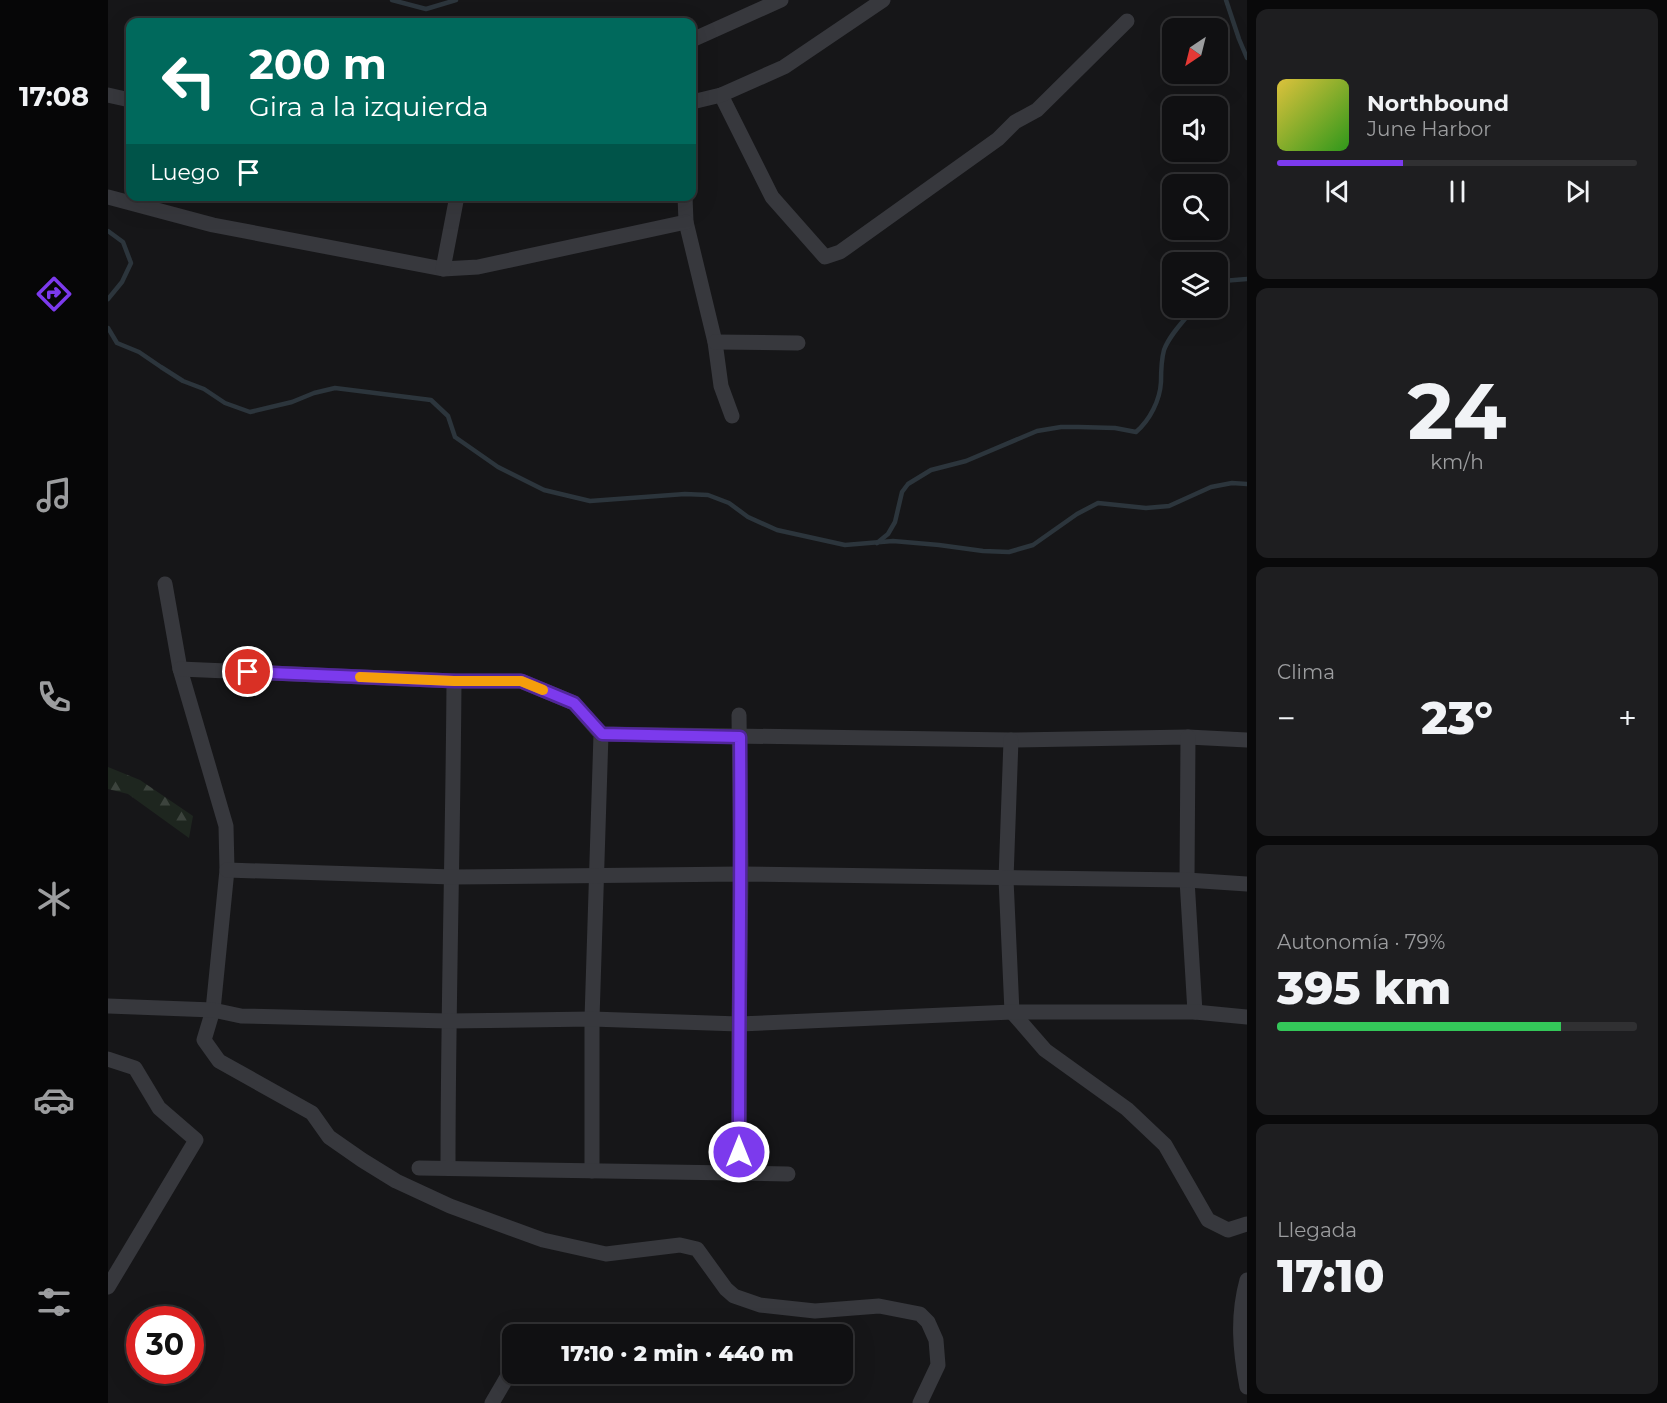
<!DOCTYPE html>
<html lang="es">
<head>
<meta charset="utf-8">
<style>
	:root { --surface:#101012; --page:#1e1e20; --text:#f1f3f6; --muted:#9c9d9f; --line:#303032; --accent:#7c3aed }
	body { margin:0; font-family:Montserrat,sans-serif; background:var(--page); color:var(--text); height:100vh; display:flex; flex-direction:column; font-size:22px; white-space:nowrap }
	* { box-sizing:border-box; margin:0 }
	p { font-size:20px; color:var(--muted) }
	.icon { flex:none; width:33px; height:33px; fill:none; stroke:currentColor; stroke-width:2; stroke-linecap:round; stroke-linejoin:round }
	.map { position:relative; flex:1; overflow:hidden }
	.panel { display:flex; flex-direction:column; gap:9px; padding:9px; background:#09090a; width:420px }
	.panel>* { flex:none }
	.banner { position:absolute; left:18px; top:18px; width:570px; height:183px; border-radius:12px; box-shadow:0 6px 24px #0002,0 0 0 2px var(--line); background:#00695c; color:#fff; overflow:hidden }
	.needle { width:39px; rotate:215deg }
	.controls { position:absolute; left:1054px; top:18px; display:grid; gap:12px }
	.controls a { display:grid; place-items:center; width:66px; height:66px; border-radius:12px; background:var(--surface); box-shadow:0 6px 24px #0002,0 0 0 2px var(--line); font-size:30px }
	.speed { position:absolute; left:18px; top:1306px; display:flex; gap:12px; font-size:30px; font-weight:700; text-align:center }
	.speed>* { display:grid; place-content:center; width:78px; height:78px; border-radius:50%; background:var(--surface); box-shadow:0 6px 24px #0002,0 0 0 2px var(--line); line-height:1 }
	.speed .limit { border:9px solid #d22; background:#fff; color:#111 }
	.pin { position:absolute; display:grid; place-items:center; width:51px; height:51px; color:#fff; margin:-26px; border:3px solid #fff; border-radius:50%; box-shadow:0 2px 6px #0007 }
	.me { position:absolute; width:66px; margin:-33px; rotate:0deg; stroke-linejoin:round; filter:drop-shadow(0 0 4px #0008) }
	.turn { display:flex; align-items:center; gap:21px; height:126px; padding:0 24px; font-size:27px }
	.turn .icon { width:78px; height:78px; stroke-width:2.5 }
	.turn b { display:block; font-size:42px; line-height:51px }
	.then { display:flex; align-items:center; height:57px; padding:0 24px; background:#0003; gap:12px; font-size:22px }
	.big { font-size:45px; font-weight:800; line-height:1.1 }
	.panel .tile { flex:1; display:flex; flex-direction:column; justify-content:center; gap:9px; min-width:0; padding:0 21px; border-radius:12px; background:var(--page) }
	.panel .dial { align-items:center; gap:0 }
	.dial b { font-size:78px; line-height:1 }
	.song { display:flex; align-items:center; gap:18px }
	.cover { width:72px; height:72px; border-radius:9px; background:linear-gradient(135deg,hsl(50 70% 55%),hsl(110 70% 35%)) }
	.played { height:6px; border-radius:3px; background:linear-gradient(90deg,var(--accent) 35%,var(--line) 35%) }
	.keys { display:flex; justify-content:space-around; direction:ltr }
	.heat { display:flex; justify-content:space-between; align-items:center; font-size:33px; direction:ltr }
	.charge { height:9px; border-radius:4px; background:linear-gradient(90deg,#34c759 79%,var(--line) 0) }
	.trip { position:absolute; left:394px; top:1324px; width:351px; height:60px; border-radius:12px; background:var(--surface); box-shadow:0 6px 24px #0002,0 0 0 2px var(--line); font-weight:800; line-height:60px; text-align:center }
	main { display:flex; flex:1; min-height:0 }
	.dock { display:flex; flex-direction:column; width:108px; justify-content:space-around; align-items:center; background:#060607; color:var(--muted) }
	.dock .icon { width:42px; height:42px }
	.dock .on { color:var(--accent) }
	.dock b { font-size:27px; color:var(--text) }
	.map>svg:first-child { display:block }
	.forest { fill:url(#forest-firs) }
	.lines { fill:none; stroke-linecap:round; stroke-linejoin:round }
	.stream { stroke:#2c353c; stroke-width:4.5 }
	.minor { stroke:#37383d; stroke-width:15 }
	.route-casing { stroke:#51269a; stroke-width:15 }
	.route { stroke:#7c3aed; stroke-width:10 }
	.slow { stroke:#f59e0b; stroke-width:10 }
</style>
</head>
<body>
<main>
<nav class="dock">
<b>17:08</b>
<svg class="icon on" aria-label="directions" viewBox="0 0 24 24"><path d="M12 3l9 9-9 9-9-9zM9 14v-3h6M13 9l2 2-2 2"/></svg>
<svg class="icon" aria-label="music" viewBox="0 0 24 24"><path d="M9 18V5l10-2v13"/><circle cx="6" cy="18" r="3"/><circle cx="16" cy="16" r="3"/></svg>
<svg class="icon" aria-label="phone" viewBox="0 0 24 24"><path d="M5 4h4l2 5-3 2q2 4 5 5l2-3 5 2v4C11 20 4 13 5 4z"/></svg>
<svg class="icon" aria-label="climate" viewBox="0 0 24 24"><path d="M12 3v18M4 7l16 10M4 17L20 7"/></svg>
<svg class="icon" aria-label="car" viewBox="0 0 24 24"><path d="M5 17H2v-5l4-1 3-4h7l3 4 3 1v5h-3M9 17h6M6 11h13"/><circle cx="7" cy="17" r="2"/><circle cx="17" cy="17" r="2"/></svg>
<svg class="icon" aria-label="filters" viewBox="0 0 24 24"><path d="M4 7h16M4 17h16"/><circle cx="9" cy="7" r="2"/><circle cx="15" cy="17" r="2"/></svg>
</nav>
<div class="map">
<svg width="1139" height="1403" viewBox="0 0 1139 1403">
	<defs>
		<pattern id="forest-firs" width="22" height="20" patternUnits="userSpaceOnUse" patternTransform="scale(1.5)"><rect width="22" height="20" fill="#1e261f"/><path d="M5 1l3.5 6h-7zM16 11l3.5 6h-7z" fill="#3c433d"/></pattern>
	</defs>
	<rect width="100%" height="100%" fill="#161618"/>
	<!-- forest -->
	<path class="forest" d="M0,767L32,780L85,816L81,838L20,794L0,789Z"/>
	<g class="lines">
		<!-- stream -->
		<g class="stream">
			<path d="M284,0L318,9L348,0"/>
			<path d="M1118,0L1131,39L1139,58"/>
			<path d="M0,231L15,242L23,263L14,282L0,299"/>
			<path d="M1110,283L1114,281L1139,279"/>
			<path d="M0,328L9,343L31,352L53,367L75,381L96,389L117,403L142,412L184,402L206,393L227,388L323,400L340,416L347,437L390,467L436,490L482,501L577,494L600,495L621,503L640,517L669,530L737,545L785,541L831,545L875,551L901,552L925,545L969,514L990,503L1038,508L1061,506L1103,487L1124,483L1139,484"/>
			<path d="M769,543L780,534L787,522L794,492L800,484L823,470L858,461L929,431L953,427H971L1007,428L1028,432C1042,420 1052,400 1053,382C1053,371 1053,361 1056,350C1062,334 1076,321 1086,308"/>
		</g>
		<!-- minor -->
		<g class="minor">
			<path d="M584,40L673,0"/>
			<path d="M0,95L22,100"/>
			<path d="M613,95L664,197L717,257L732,252L890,139L907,122L929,110L1019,21"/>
			<path d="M584,102L613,95L676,67L775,0"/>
			<path d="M577,196L578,222L607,342L613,386L624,416"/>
			<path d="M0,197L105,225L335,269L370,267L578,222"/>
			<path d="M335,269L349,196"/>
			<path d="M607,342L690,343"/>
			<path d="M57,584L72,669L118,826L119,870L105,1010L96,1040L111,1061L204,1113L221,1137L254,1160L288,1181L342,1206L435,1240L498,1254L572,1245L589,1249L618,1289L626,1296L652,1305L707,1311L771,1306L812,1314L820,1322L828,1340L830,1365L812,1403"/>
			<path d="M72,669L346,681C345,843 340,1006 340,1168"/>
			<path d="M346,681H413L466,703L493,734L484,1019V1171"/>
			<path d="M493,734L903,740L1080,737L1139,740"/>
			<path d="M1080,737L1079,880L1087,1012"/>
			<path d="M903,740L898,879L904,1012L937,1050L1019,1109L1057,1145L1100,1220L1120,1230L1139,1224"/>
			<path d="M119,870L345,877L633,874L1079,880L1139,884"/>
			<path d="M0,1006L105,1010L133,1016L340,1021L484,1019L631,1024L904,1012H1087L1139,1017"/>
			<path d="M0,1059L27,1068L51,1108L88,1140L0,1287"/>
			<path d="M311,1168L680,1174"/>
			<path d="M631,1173V1024L633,874L631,715"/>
			<path d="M1139,1280C1129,1316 1132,1351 1139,1387"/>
			<path d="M384,1403L405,1367"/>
		</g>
	</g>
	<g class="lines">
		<!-- route casing -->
		<g class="route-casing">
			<path id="route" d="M140,672L346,681H413L466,703L494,734L632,737C633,875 631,1014 631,1152"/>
		</g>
		<!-- route -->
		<use href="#route" class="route"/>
		<!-- slow -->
		<path class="slow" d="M252,677L346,681H413L435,690"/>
	</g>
</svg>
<div class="controls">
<a><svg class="needle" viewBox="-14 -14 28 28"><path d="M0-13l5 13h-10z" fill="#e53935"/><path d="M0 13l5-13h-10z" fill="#9c9d9f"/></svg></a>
<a><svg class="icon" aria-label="sound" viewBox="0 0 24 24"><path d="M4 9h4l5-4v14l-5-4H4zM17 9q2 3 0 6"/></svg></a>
<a><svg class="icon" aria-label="search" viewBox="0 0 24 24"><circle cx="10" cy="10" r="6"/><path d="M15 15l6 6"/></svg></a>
<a><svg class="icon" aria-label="layers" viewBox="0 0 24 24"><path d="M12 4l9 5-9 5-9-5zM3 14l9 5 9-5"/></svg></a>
</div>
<div class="speed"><div class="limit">30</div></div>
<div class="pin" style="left:140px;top:672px;background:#d93025"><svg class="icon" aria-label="arrive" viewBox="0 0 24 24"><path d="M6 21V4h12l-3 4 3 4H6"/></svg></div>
<svg class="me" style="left:631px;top:1152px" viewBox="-20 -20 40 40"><circle r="17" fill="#7c3aed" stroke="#fff" stroke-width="3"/><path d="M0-11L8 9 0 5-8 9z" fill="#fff"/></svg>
<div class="trip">17:10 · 2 min · 440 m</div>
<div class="banner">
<div class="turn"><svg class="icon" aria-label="left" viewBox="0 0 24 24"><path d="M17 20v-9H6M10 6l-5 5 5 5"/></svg><div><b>200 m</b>Gira a la izquierda</div></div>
<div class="then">Luego<svg class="icon" aria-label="arrive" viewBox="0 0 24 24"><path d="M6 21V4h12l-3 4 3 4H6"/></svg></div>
</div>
</div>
<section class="panel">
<div class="tile">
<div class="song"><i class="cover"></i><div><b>Northbound</b><p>June Harbor</p></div></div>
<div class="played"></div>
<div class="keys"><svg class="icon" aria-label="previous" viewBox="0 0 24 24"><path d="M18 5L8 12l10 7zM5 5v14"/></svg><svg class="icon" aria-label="pause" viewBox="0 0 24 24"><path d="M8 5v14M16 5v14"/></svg><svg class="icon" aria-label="next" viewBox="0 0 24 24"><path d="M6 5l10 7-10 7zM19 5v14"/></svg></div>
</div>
<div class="tile dial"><b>24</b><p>km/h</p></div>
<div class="tile"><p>Clima</p>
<div class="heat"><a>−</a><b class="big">23°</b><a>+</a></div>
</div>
<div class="tile"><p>Autonomía · 79%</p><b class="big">395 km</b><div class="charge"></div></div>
<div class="tile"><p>Llegada</p><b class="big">17:10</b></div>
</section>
</main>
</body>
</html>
